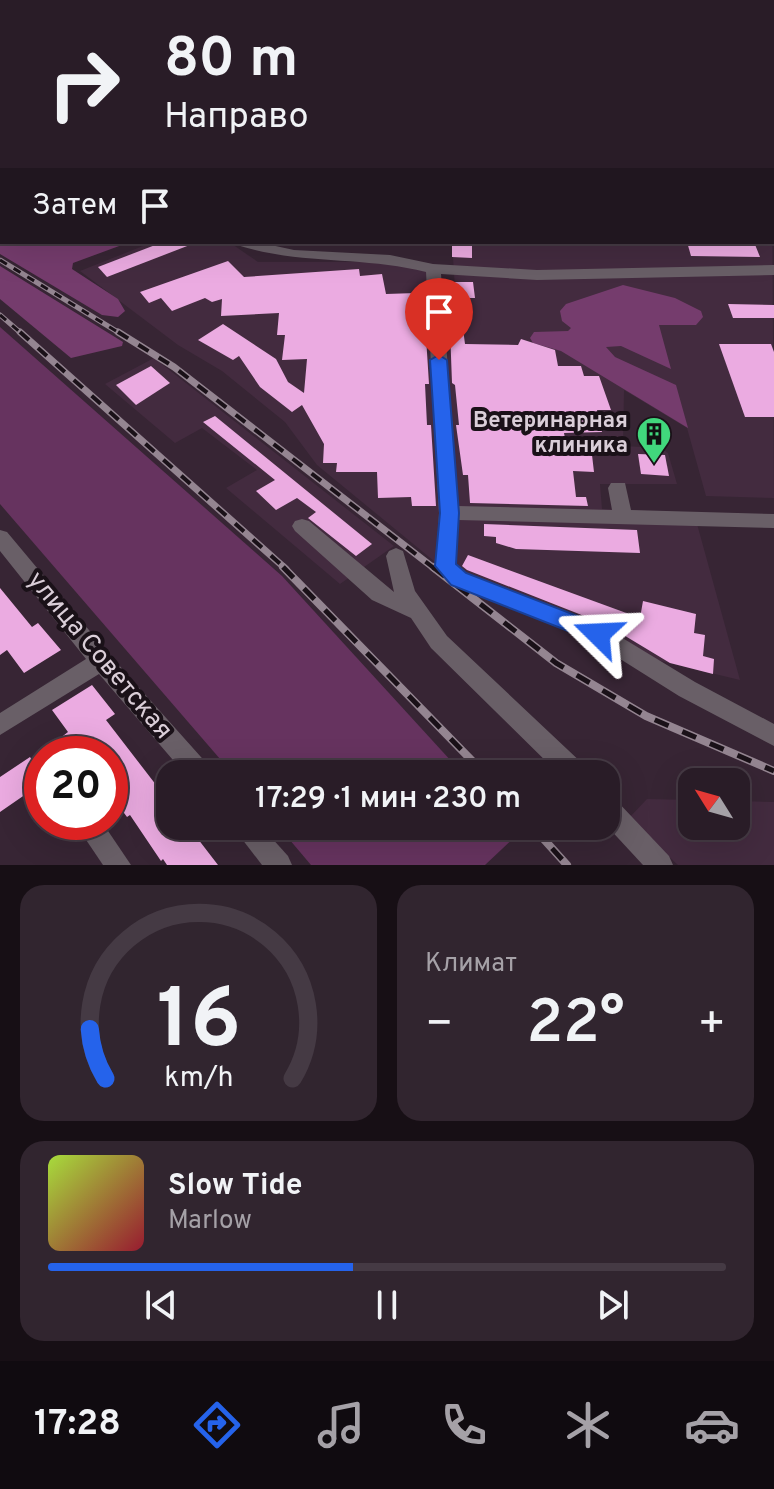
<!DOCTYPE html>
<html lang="ru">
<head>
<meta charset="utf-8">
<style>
	:root { --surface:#291c27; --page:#31252f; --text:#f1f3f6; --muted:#a5a1a7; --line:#453a44; --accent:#2563eb }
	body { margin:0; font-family:Overpass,sans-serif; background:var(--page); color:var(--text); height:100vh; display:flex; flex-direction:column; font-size:30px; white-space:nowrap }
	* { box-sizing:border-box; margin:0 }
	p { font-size:26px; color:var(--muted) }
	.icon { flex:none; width:44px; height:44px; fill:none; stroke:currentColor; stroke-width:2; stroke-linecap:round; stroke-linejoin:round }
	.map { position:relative; height:865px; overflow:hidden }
	.side { display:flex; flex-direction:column; gap:20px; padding:20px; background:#170f15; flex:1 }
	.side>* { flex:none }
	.guide { position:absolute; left:0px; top:0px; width:774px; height:244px; box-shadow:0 8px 32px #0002,0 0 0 2px var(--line); background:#291c27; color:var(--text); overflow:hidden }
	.needle { width:52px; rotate:307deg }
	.buttons { position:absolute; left:678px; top:768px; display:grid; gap:16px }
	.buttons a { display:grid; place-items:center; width:72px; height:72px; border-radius:16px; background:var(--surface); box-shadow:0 8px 32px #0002,0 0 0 2px var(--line); font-size:40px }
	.speed { position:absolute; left:24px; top:736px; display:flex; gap:16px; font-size:40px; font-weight:700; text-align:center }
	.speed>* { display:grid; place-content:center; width:104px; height:104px; border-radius:50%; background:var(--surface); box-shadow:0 8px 32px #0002,0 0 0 2px var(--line); line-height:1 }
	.speed .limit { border:12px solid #d22; background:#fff; color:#111 }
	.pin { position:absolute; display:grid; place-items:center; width:68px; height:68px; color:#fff; margin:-82px -34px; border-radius:50% 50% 50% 0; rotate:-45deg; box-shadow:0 0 8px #0007 }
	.pin .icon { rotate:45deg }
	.me { position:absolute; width:88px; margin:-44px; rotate:291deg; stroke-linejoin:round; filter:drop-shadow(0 0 6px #0008) }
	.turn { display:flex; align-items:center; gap:28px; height:168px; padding:0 32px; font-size:36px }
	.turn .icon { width:104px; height:104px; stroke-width:2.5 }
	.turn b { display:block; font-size:56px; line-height:68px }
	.then { display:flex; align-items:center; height:76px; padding:0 32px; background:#0003; gap:16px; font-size:30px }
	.big { font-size:60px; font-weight:600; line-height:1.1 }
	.side .widget { flex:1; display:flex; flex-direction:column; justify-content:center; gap:12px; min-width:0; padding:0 28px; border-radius:24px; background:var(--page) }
	.side .dial { align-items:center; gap:0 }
	.dial svg { height:208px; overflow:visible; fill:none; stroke:var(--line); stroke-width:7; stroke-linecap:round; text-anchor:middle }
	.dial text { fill:var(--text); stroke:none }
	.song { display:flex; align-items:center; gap:24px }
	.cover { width:96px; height:96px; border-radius:12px; background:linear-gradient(135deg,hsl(80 70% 55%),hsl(350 70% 35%)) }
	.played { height:8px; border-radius:4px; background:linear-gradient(90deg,var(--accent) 45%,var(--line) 45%) }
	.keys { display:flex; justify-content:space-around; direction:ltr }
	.heat { display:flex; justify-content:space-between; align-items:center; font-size:44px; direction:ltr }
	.side .tiles { flex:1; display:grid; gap:20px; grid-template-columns:1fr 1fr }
	.widget:last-child { grid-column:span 2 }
	.trip { position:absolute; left:156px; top:760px; width:464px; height:80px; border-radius:24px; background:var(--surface); box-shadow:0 8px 32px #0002,0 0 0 2px var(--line); font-weight:600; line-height:80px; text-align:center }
	.tab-bar { display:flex; height:128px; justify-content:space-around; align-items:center; background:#100b10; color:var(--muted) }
	.tab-bar .icon { width:56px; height:56px }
	.tab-bar .on { color:var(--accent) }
	.tab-bar b { font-size:36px; color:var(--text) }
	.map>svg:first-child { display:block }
	.built { fill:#432b3f }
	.green { fill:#66335f }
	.forest { fill:#753c6d }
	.building { fill:#ebabe1 }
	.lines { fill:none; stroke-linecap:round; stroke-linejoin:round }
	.minor { fill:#695f67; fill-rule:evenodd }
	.rail-far2-casing { stroke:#948591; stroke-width:5 }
	.rail-far1-casing { stroke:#948591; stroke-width:7 }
	.rail-casing { stroke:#948591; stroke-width:8 }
	.rail-far2 { stroke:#1a1118; stroke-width:3; stroke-dasharray:8; stroke-linecap:butt }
	.rail-far1 { stroke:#1a1118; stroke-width:4; stroke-dasharray:12; stroke-linecap:butt }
	.rail { stroke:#1a1118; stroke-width:5; stroke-dasharray:15; stroke-linecap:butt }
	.route { fill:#2563eb; stroke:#184099; stroke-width:2 }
	.labels { text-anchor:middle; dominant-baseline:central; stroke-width:8; stroke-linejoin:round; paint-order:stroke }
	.poi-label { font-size:22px; font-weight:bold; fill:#daced8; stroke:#1a1118; text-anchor:end }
	.near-street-label { font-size:26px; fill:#daced8; stroke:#1a1118 }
</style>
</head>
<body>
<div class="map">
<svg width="774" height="865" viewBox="0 0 774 865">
	<rect width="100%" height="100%" fill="#372534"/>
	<!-- built -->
	<g class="built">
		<path d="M772,174L774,498L706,496L687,428L624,390L623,446L661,448L668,453L677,484H600L602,509L694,513L740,680L640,656L462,584L317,465L285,422L222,371L178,345L80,271L153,242H229L258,262H386L440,271L444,316L457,320L452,242H772Z"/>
		<path d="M154,358L394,546L340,584L226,488L257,470L202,428L175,443L105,384Z"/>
		<path d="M647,799L692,800V826H736V801L774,802V865H678L628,819Z"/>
	</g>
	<!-- green -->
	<g class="green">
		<path d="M0,327L282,576L463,774H233L0,504Z"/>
		<path d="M278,826H511L518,834L485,865H311Z"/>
	</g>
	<!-- forest -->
	<g class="forest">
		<path d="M0,222L2,242H130L73,263L72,269L118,299L125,311L118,317L102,315L0,254Z"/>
		<path d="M0,266L123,342L122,346L71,358L0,299Z"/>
		<path d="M623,285L675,298L701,311L703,317L696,325H659L671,369L621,346L606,347L615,357L676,385L688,428L561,351L533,343L530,338L534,332L568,331L571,328L562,321L560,311L566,304Z"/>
	</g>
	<!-- building -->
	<g class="building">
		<path d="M163,242L195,243L107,277L98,267Z"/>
		<path d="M687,242H754L760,257L691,256Z"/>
		<path d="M452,243L472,244V258L452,257Z"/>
		<path d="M228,261L244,277L359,269L360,276L382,274L386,294L416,293L419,321H425L429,384H425L427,425H431L436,506H412L411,497L378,498L377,472H336L337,463H323L324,444L302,405L292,412L260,387L239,356L233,360L198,340L223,324L276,359L288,382L304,393L307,359L282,360L285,335H277L279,313L221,316L222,299L212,302L205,298L172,311L161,298L149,303L140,292Z"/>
		<path d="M454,282H473L475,298H455Z"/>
		<path d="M728,304L774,305V318H733Z"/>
		<path d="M450,329H463L465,344L518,345L521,339L555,350L558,366H581L584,376H599L611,410H597L602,432L564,433L568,454L592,455L594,472L573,471L576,497H586L588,506L470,503L468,475H463L456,425H459L455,385L452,383Z"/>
		<path d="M719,344H771L774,352V417H745Z"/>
		<path d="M151,366L170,383L136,405L116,385Z"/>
		<path d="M215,416L372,544L356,556L308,518L316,512L297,498L276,510L256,491L275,480L203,422Z"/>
		<path d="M638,454L665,455L669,476L641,474Z"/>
		<path d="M484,524L637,530L640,553L516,549L496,543V537L484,536Z"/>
		<path d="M468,555L640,618L643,601L696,614L694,633L705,635L703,656L714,659L713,674L670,663L607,625L467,570L462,566Z"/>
		<path d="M0,588L32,627L38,623L61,650L24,673L7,650L0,655Z"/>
		<path d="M92,685L115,714L106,720L170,803V826H188L218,865H167L163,859L161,861L130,815L127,817L110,794V754H42V783L0,812V777L30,757L32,760L68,732L52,710Z"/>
	</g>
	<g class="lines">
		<!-- minor -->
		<g class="minor">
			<path d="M216,0H258L215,2Z"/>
			<path d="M417,0H431L416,2Z"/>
			<path d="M468,0H481L467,2Z"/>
			<path d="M500,0H515L499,2Z"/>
			<path d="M540,0H557L558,2H541Z"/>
			<path d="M677,0H690L676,2Z"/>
			<rect x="0" y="10" width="2" height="6"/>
			<rect x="772" y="57" width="2" height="6"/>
			<rect x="772" y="96" width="2" height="8"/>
			<path d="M772,118L774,119V129L772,128Z"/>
			<rect x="0" y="148" width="2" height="8"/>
			<path d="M235,242H257L294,250L390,255L433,264L537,270L774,265V275L537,280L441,274L458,506L612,510L608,488L611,483H625L631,510L774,514V528L458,520L456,564L465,573L606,628L695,682L774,724V746L679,696L590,640L451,585L436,566L439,513L426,272C363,256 298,265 237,245Z"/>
			<path d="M302,519L309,521L394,592L386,556L389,551L396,548L403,551L415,591L447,636L585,766L588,774H559L431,648L411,618L372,600L295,531L292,526L295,521Z"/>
			<path d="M0,530L7,532L109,654L209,766L212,774H185L99,674L0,735V713L86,659L0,551Z"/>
			<path d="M606,795L615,799L669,856L673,865H643L606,825Z"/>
			<path d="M74,822H102L131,865H103Z"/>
			<path d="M232,826H261L288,856L292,865H262Z"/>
		</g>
		<!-- rail-far2 casing -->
		<g class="rail-far2-casing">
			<g id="rail-far2">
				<path d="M0,260L121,334"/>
				<path d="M0,315L22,334"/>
			</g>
		</g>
		<!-- rail-far1 casing -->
		<g class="rail-far1-casing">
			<g id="rail-far1">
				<path d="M20,332L286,569"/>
				<path d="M118,332L174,367L435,569"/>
			</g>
		</g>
		<!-- rail casing -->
		<g class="rail-casing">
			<g id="rail">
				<path d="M283,567L485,774"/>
				<path d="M433,567L556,663L646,716L774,771"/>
				<path d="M532,826L567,865"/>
			</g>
		</g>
		<!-- rail-far2 -->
		<use href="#rail-far2" class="rail-far2"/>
		<!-- rail-far1 -->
		<use href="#rail-far1" class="rail-far1"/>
		<!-- rail -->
		<use href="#rail" class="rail"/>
	</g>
	<!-- route -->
	<path class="route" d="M439,355L447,360L459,513L456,564L466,573L606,627L609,634L606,640H591L451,585L435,566L440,513L430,360Z"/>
	<!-- icons -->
	<defs>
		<g id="building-pin" transform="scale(1.8)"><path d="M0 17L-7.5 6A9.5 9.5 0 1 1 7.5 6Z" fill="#41d77c" stroke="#1a1118"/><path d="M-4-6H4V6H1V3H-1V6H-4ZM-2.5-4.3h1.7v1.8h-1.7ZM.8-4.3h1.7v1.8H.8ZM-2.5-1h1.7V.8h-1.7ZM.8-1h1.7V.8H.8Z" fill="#111"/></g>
	</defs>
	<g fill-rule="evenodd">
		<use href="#building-pin" x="654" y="434"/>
	</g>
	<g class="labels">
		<!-- poi labels -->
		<g class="poi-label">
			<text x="628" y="421">Ветеринарная<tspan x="628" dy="25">клиника</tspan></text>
		</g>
		<!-- near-street labels -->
		<g class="near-street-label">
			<text transform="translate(99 656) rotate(50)">улица Советская</text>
		</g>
	</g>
</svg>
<div class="buttons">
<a><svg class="needle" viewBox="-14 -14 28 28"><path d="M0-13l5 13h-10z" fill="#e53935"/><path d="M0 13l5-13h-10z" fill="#a5a1a7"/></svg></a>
</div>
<div class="speed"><div class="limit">20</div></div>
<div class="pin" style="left:439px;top:360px;background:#d93025"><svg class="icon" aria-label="arrive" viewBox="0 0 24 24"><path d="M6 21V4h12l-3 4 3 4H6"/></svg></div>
<svg class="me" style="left:598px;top:634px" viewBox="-20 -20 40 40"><path d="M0-17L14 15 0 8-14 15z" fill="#2563eb" stroke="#fff" stroke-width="4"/></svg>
<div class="trip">17:29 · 1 мин · 230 m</div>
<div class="guide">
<div class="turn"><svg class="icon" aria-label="right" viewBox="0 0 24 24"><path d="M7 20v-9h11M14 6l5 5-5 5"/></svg><div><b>80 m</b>Направо</div></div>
<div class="then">Затем<svg class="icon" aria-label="arrive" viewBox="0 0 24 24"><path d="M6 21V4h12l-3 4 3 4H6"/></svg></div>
</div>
</div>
<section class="side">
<div class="tiles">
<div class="widget dial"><svg viewBox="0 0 100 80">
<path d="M14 69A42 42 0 1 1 86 69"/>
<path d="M14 69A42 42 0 0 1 8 50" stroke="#2563eb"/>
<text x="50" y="56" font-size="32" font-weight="700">16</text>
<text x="50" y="72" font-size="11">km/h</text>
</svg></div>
<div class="widget"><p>Климат</p>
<div class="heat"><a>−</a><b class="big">22°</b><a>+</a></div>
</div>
<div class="widget">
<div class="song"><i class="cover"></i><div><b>Slow Tide</b><p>Marlow</p></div></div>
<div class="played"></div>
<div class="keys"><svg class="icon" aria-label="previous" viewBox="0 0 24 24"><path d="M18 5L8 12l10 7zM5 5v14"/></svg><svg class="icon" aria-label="pause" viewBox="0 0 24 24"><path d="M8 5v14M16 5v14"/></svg><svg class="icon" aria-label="next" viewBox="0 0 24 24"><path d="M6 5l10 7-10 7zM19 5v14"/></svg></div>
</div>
</div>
</section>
<nav class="tab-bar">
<b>17:28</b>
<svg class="icon on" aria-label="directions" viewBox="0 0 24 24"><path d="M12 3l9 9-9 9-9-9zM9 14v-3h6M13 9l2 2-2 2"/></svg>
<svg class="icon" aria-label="music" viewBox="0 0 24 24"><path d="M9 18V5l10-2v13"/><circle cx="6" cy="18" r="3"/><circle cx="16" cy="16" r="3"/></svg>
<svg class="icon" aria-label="phone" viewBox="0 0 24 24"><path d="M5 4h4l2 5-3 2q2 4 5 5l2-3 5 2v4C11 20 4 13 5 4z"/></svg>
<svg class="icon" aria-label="climate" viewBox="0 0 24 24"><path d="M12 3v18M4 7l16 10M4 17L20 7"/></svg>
<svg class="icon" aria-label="car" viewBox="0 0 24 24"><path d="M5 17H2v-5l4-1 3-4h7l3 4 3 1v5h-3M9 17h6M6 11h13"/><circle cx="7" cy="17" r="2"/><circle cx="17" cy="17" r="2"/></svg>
</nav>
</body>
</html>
